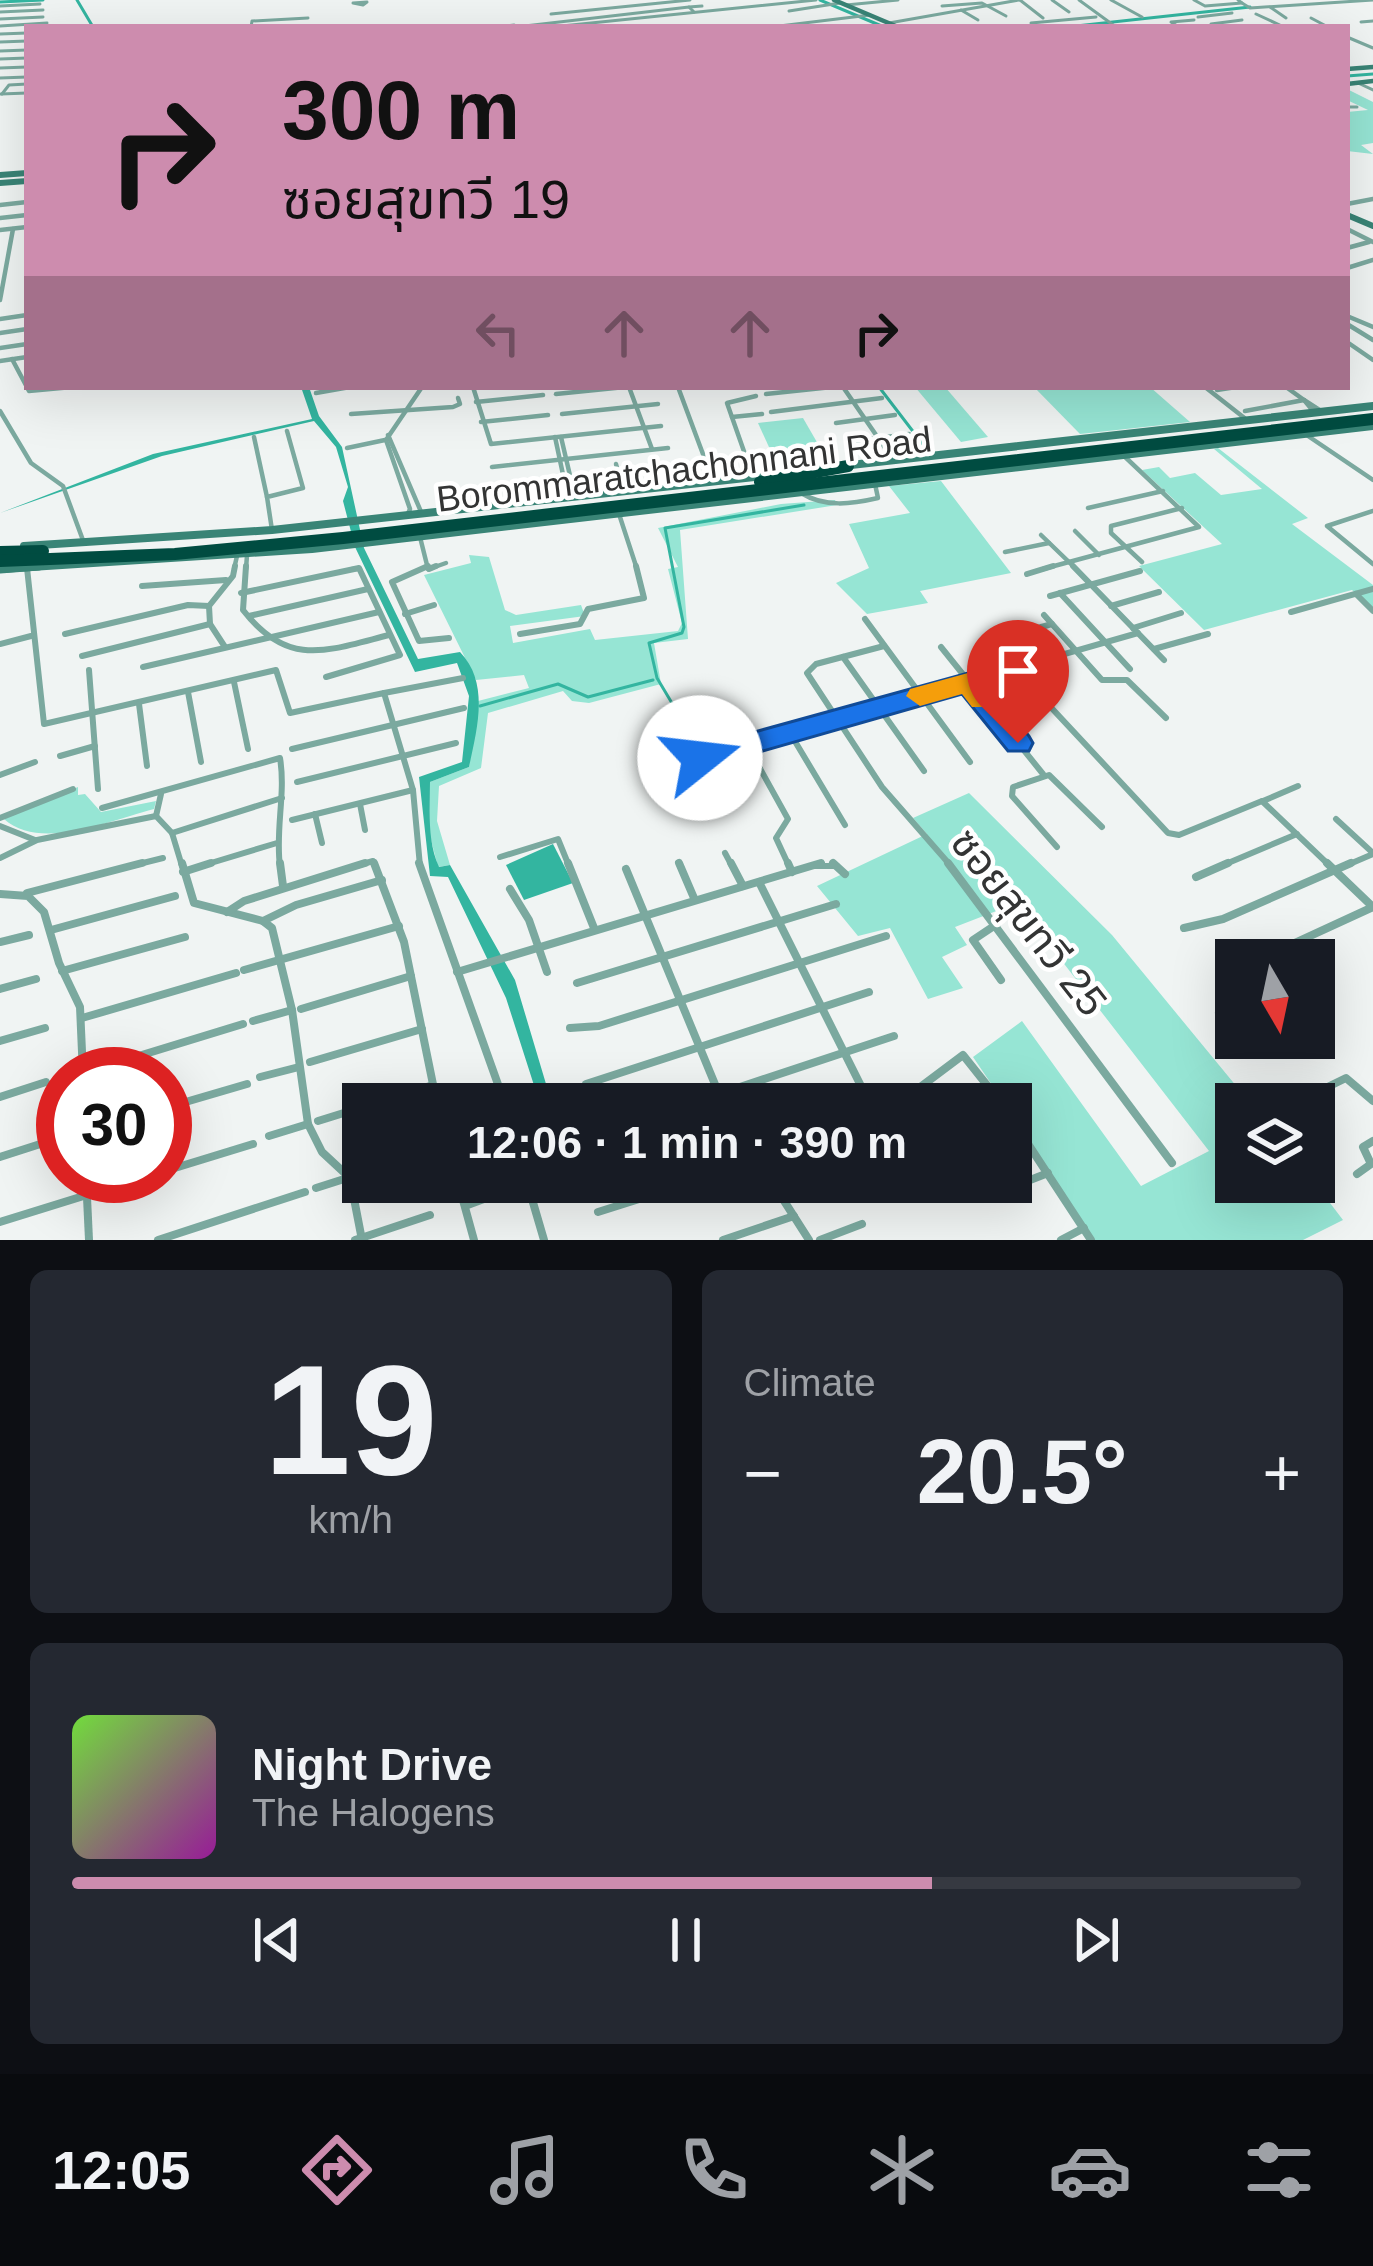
<!DOCTYPE html>
<html lang="en">
<head>
<meta charset="utf-8">
<style>
	:root { --surface:#171b24; --page:#242831; --text:#f1f3f6; --muted:#9ea1a6; --line:#363941; --accent:#cd8cae }
	body { margin:0; font-family:Arial,"Noto Sans Thai",sans-serif; background:var(--page); color:var(--text); height:100vh; display:flex; flex-direction:column; font-size:45px; white-space:nowrap }
	* { box-sizing:border-box; margin:0 }
	p { font-size:39px; color:var(--muted) }
	.icon { flex:none; width:66px; height:66px; fill:none; stroke:currentColor; stroke-width:2; stroke-linecap:round; stroke-linejoin:round }
	.map { position:relative; height:1240px; overflow:hidden }
	.sheet { display:flex; flex-direction:column; gap:30px; padding:30px; background:#0d0f14; flex:1 }
	.sheet>* { flex:none }
	.hud { position:absolute; left:24px; top:24px; width:1326px; height:366px; border-radius:0px; box-shadow:0 12px 48px #0002; background:#cd8cae; color:#111; overflow:hidden }
	.needle { width:78px; rotate:171deg }
	.tools { position:absolute; left:1215px; top:939px; display:grid; gap:24px }
	.tools a { display:grid; place-items:center; width:120px; height:120px; border-radius:0px; background:var(--surface); box-shadow:0 12px 48px #0002; font-size:60px }
	.speed { position:absolute; left:36px; top:1047px; display:flex; gap:24px; font-size:60px; font-weight:700; text-align:center }
	.speed>* { display:grid; place-content:center; width:156px; height:156px; border-radius:50%; background:var(--surface); box-shadow:0 12px 48px #0002; line-height:1 }
	.speed .limit { border:18px solid #d22; background:#fff; color:#111 }
	.pin { position:absolute; display:grid; place-items:center; width:102px; height:102px; color:#fff; margin:-123px -51px; border-radius:50% 50% 50% 0; rotate:-45deg; box-shadow:0 0 12px #0007 }
	.pin .icon { rotate:45deg }
	.me { position:absolute; width:132px; margin:-66px; rotate:74deg; stroke-linejoin:round; filter:drop-shadow(0 0 9px #0008) }
	.turn { display:flex; align-items:center; gap:42px; height:252px; padding:0 60px; font-size:54px }
	.turn .icon { width:156px; height:156px; stroke-width:2.5 }
	.turn b { display:block; font-size:84px; line-height:102px }
	.lanes { display:flex; align-items:center; height:114px; padding:0 60px; background:#0003; justify-content:center; gap:60px; direction:ltr }
	.lanes .off { opacity:.35 }
	.big { font-size:90px; font-weight:700; line-height:1.1 }
	.sheet .tile { flex:1; display:flex; flex-direction:column; justify-content:center; gap:18px; min-width:0; padding:0 42px; border-radius:18px; background:var(--page) }
	.sheet .dial { align-items:center; gap:0 }
	.dial b { font-size:156px; line-height:1 }
	.song { display:flex; align-items:center; gap:36px }
	.cover { width:144px; height:144px; border-radius:18px; background:linear-gradient(135deg,hsl(100 70% 55%),hsl(300 70% 35%)) }
	.played { height:12px; border-radius:6px; background:linear-gradient(90deg,var(--accent) 70%,var(--line) 70%) }
	.keys { display:flex; justify-content:space-around; direction:ltr }
	.heat { display:flex; justify-content:space-between; align-items:center; font-size:66px; direction:ltr }
	.sheet .tiles { flex:1; display:grid; gap:30px; grid-template-columns:1fr 1fr }
	.tile:last-child { grid-column:span 2 }
	.trip { position:absolute; left:342px; top:1083px; width:690px; height:120px; border-radius:0px; background:var(--surface); box-shadow:0 12px 48px #0002; font-weight:700; line-height:120px; text-align:center }
	.dock { display:flex; height:192px; justify-content:space-around; align-items:center; background:#090b0e; color:var(--muted) }
	.dock .icon { width:84px; height:84px }
	.dock .active { color:var(--accent) }
	.dock b { font-size:54px; color:var(--text) }
	.map>svg:first-child { display:block }
	.green { fill:#96e5d4 }
	.water { fill:#33b5a0 }
	.lines { fill:none; stroke-linecap:round; stroke-linejoin:round }
	.stream { stroke:#33b5a0; stroke-width:3 }
	.canal { stroke:#33b5a0; stroke-width:3 }
	.street-far3 { stroke:#7ba99f; stroke-width:3 }
	.street-far2 { stroke:#7ba99f; stroke-width:4.5 }
	.street-far1 { stroke:#7ba99f; stroke-width:6 }
	.street { stroke:#7ba99f; stroke-width:8 }
	.secondary-far3 { stroke:#398476; stroke-width:4.5 }
	.secondary-far2 { stroke:#398476; stroke-width:6 }
	.secondary-far1 { stroke:#398476; stroke-width:8 }
	.secondary { stroke:#398476; stroke-width:9 }
	.highway { stroke:#004c41; stroke-width:12 }
	.route { fill:#1a73e8; stroke:#114b97; stroke-width:3 }
	.slow { fill:#f59e0b }
	.labels { text-anchor:middle; dominant-baseline:central; stroke-width:9; stroke-linejoin:round; paint-order:stroke }
	.street-label { font-size:36px; fill:#333434; stroke:#fff }
	.near-street-label { font-size:42px; fill:#333434; stroke:#fff }
</style>
</head>
<body>
<div class="map">
<svg width="1373" height="1240" viewBox="0 0 1373 1240">
	<rect width="100%" height="100%" fill="#f0f4f3"/>
	<!-- green -->
	<g class="green">
		<path d="M1347,89L1373,102V143L1361,145L1373,154L1347,151V112L1368,110L1347,100Z"/>
		<path d="M915,387H945L988,437L961,442Z"/>
		<path d="M1034,387H1150L1190,422L1080,434Z"/>
		<path d="M803,418L829,463L779,469L758,423Z"/>
		<path d="M1218,448L1308,518L1292,524L1373,585V609L1352,590L1204,630L1139,566L1222,544L1142,470L1159,467L1170,478L1195,473L1221,495L1262,489L1214,449Z"/>
		<path d="M941,481L1011,573L920,591L928,603L867,614L836,583L869,568L849,524L910,513L889,486Z"/>
		<path d="M835,500L837,505L680,530L688,639L654,643L661,684L589,703L572,701L563,691L488,713L481,768L439,786L437,821L450,865L438,867L429,832L430,782L469,767L478,701L529,688L524,675L476,680L424,575L471,563L469,555L489,557L505,610L516,615L581,605L585,616L510,626L513,643L590,629L595,640L678,631L682,623L668,569L678,567L658,528L781,504Z"/>
		<path d="M78,787V795L85,794L101,812L156,801L154,809C111,820 41,852 4,819Z"/>
		<path d="M969,793L1112,935L1251,1104H1236V1182H1314L1343,1220L1303,1240H1095L1011,1114V1104H1005L973,1057L1022,1021L1141,1186L1209,1151L1017,903L955,927L967,945L942,957L963,988L928,999L890,928L858,936L817,886L927,834L913,818Z"/>
	</g>
	<!-- water -->
	<g class="water">
		<path d="M301,387H309L319,416L342,447L364,548L418,659L460,652C490,683 477,729 469,767L430,782C430,811 427,840 439,867L450,865L515,980L552,1104H540L506,998L448,877L430,876L419,777L462,762L469,696L457,663L415,672L355,547L343,501L348,487L336,447L314,421L162,456L0,513L153,454L312,419Z"/>
		<path d="M553,844L573,883L524,900L506,865Z"/>
	</g>
	<g class="lines">
		<!-- stream -->
		<g class="stream">
			<path d="M879,387L928,451"/>
			<path d="M480,706L558,684L588,697L653,680"/>
			<path d="M688,730L657,678L649,643L682,633L684,627L665,528L804,505"/>
		</g>
		<!-- canal -->
		<g class="canal">
			<path d="M77,0L93,27"/>
			<path d="M820,0L884,27"/>
			<path d="M0,2L43,0"/>
			<path d="M1067,27L1250,7"/>
			<path d="M1347,76L1373,74"/>
		</g>
		<!-- street-far3 -->
		<g class="street-far3">
			<path d="M1020,0L1043,18"/>
			<path d="M1052,0L1069,12"/>
			<path d="M1079,0L1116,27"/>
			<path d="M1111,0L1142,17"/>
			<path d="M1194,0L1205,6L1242,3L1238,0"/>
			<path d="M367,2L363,5L353,3Z"/>
			<path d="M1242,3L1250,8L1373,0"/>
			<path d="M846,5L898,0"/>
			<path d="M0,6L40,4"/>
			<path d="M942,6L982,3L1006,16"/>
			<path d="M689,7L702,6"/>
			<path d="M1270,7L1286,18"/>
			<path d="M961,10L978,20"/>
			<path d="M789,11L840,3"/>
			<path d="M0,12L43,10"/>
			<path d="M551,14L690,0"/>
			<path d="M1256,14L1284,27"/>
			<path d="M1198,17L1232,13"/>
			<path d="M1311,18L1328,27"/>
			<path d="M0,19L43,17"/>
			<path d="M1361,22L1373,21"/>
			<path d="M889,23L1019,0"/>
			<path d="M1031,23L1096,17"/>
			<path d="M1211,24L1242,20"/>
			<path d="M0,26L47,23"/>
			<path d="M251,27L252,21L308,18"/>
			<path d="M496,27L514,25"/>
			<path d="M516,27L689,7L694,12"/>
			<path d="M552,27L816,0"/>
			<path d="M771,27L870,15"/>
			<path d="M1179,27L1171,22L1194,20"/>
			<path d="M1249,27L1255,26"/>
			<path d="M0,34L27,33"/>
			<path d="M1347,37L1373,48"/>
			<path d="M0,42L27,41"/>
			<path d="M0,51L27,50"/>
			<path d="M0,59L27,58"/>
			<path d="M0,68L27,67"/>
			<path d="M0,78L27,77"/>
			<path d="M1358,83L1373,90"/>
			<path d="M1,94L27,93"/>
			<path d="M2,94L9,85L27,84"/>
			<path d="M1347,107H1357"/>
		</g>
		<!-- street-far2 -->
		<g class="street-far2">
			<path d="M1347,204L1373,199"/>
			<path d="M0,205L27,202"/>
			<path d="M0,218L27,215"/>
			<path d="M1347,229L1373,242"/>
			<path d="M0,230L27,227"/>
			<path d="M1347,248L1369,242"/>
			<path d="M1347,268L1373,260"/>
			<path d="M0,300L13,229"/>
			<path d="M1347,316L1373,327"/>
			<path d="M0,319L27,315"/>
			<path d="M1347,324L1373,340"/>
			<path d="M0,333L27,329"/>
			<path d="M1347,342L1373,360"/>
			<path d="M0,348L27,344"/>
			<path d="M12,359L29,391L72,387"/>
			<path d="M0,361L27,357"/>
			<path d="M473,387L491,444L661,426"/>
			<path d="M629,387L652,449"/>
			<path d="M678,387L713,481"/>
			<path d="M843,387L894,461"/>
			<path d="M1205,387L1247,420"/>
			<path d="M1286,387L1304,400"/>
			<path d="M1217,390L1236,387"/>
			<path d="M316,393L350,387"/>
			<path d="M556,394L625,387"/>
			<path d="M766,394L832,387"/>
			<path d="M476,402L543,395"/>
			<path d="M0,411L31,463L63,486L84,543"/>
			<path d="M1245,411L1304,400"/>
			<path d="M771,412L882,398"/>
			<path d="M1314,412L1304,400L1321,411"/>
			<path d="M351,414L453,407L460,404L458,398"/>
			<path d="M562,414L658,404"/>
			<path d="M732,417L762,414"/>
			<path d="M481,422L548,415"/>
			<path d="M836,423L895,415"/>
			<path d="M388,435L422,514"/>
			<path d="M1308,436L1373,480"/>
			<path d="M254,437L267,497"/>
			<path d="M555,437L568,498"/>
			<path d="M561,437L575,497"/>
			<path d="M848,442L909,434"/>
			<path d="M347,448L385,440"/>
			<path d="M616,464L623,492"/>
			<path d="M492,467L668,448"/>
			<path d="M753,477L727,403L756,396"/>
			<path d="M509,487L599,478"/>
			<path d="M801,493C825,508 852,504 878,498L875,484"/>
			<path d="M1088,508L1163,491"/>
			<path d="M1373,511L1327,526L1373,564"/>
			<path d="M619,514L637,569"/>
			<path d="M407,516L410,509L386,440L422,387"/>
			<path d="M272,530L267,497L303,488L287,431"/>
			<path d="M1075,531L1099,555"/>
			<path d="M1041,535L1069,562"/>
			<path d="M420,537L428,569"/>
			<path d="M1005,552L1049,543"/>
			<path d="M1142,562L1111,533V526L1182,508"/>
			<path d="M234,569L237,556"/>
			<path d="M246,569L247,555"/>
			<path d="M352,569H360"/>
			<path d="M429,569L446,563"/>
			<path d="M1043,569L1069,562"/>
			<path d="M1076,569L1069,562L1199,527L1123,455"/>
		</g>
		<!-- street-far1 -->
		<g class="street-far1">
			<path d="M246,566L243,610C288,668 326,651 389,635"/>
			<path d="M428,566L392,582L419,641L449,638"/>
			<path d="M1073,566L1164,660"/>
			<path d="M27,568L44,724L276,670L290,713L384,693L413,790L420,866"/>
			<path d="M429,569L436,566"/>
			<path d="M1027,574L1053,566"/>
			<path d="M142,586L226,580"/>
			<path d="M241,593L359,568L400,655L326,677"/>
			<path d="M1060,593L1130,669"/>
			<path d="M1356,594L1373,611"/>
			<path d="M1050,596L1140,571"/>
			<path d="M1111,606L1159,592"/>
			<path d="M1291,612L1373,589"/>
			<path d="M405,614L434,605"/>
			<path d="M1044,615L1102,680H1127L1166,718"/>
			<path d="M249,616L368,589"/>
			<path d="M865,619L970,762"/>
			<path d="M1133,628L1181,613"/>
			<path d="M1027,631L1052,624"/>
			<path d="M65,634L188,605L209,606"/>
			<path d="M520,634L580,624L588,609L644,598L636,566"/>
			<path d="M1002,639L996,646L1005,658L1168,833L1179,835L1262,801L1330,866"/>
			<path d="M0,644L31,636"/>
			<path d="M884,646L816,664L807,673L882,787L951,866"/>
			<path d="M225,647L210,624L209,606L233,576L235,566"/>
			<path d="M941,647L1043,774"/>
			<path d="M1154,649L1208,634"/>
			<path d="M82,656L210,624"/>
			<path d="M843,657L924,771"/>
			<path d="M143,667L379,612"/>
			<path d="M89,670L98,789"/>
			<path d="M234,682L248,749"/>
			<path d="M188,692L201,762"/>
			<path d="M384,693L463,678"/>
			<path d="M139,704L147,766"/>
			<path d="M790,733L845,825"/>
			<path d="M747,745L788,819L776,838L789,866"/>
			<path d="M292,749L464,708"/>
			<path d="M60,756L95,746"/>
			<path d="M700,758L1138,633"/>
			<path d="M0,775L35,762"/>
			<path d="M297,782L456,743"/>
			<path d="M1263,801L1298,786"/>
			<path d="M360,804L365,830"/>
			<path d="M102,808L280,758C286,794 275,830 280,866"/>
			<path d="M315,814L322,843"/>
			<path d="M156,816L161,794"/>
			<path d="M0,818L73,789"/>
			<path d="M1336,819L1373,853"/>
			<path d="M292,820L413,790"/>
			<path d="M0,826L35,840"/>
			<path d="M172,833L282,798"/>
			<path d="M1057,847L1012,796L1013,787L1049,775L1102,827"/>
			<path d="M725,853L732,866"/>
			<path d="M500,857L558,839L569,866"/>
			<path d="M0,858L37,840L156,816L172,833L182,866"/>
			<path d="M131,866L163,858"/>
			<path d="M201,866L277,843"/>
			<path d="M356,866L373,861L375,866"/>
			<path d="M811,866H837"/>
			<path d="M1221,866L1297,834"/>
			<path d="M1345,866L1373,854"/>
		</g>
		<!-- street -->
		<g class="street">
			<path d="M182,863L194,903L263,921L272,928L292,1010L308,1124L322,1152L350,1178L362,1240"/>
			<path d="M280,863L283,886"/>
			<path d="M374,863L404,942L437,1104"/>
			<path d="M419,863L505,1104"/>
			<path d="M568,863L594,928"/>
			<path d="M679,863L694,898"/>
			<path d="M731,863L743,886"/>
			<path d="M788,863L792,872"/>
			<path d="M833,863L845,874"/>
			<path d="M948,863L1172,1163"/>
			<path d="M1327,863L1373,907"/>
			<path d="M626,869L719,1094L894,1036"/>
			<path d="M183,872L211,863"/>
			<path d="M1196,877L1228,863"/>
			<path d="M759,882L870,1104"/>
			<path d="M510,889L529,920L547,972"/>
			<path d="M27,893L142,863"/>
			<path d="M0,894L28,896L44,912L59,963L80,1007L83,1074"/>
			<path d="M227,912L244,901L365,863"/>
			<path d="M263,921L296,905L382,880"/>
			<path d="M997,924L973,940L1001,980"/>
			<path d="M1184,928L1223,919L1351,863"/>
			<path d="M51,930L175,896"/>
			<path d="M0,942L29,935"/>
			<path d="M1258,960L1373,907"/>
			<path d="M244,970L399,926"/>
			<path d="M62,971L185,937"/>
			<path d="M457,972L821,863"/>
			<path d="M577,983L836,904"/>
			<path d="M0,989L36,979"/>
			<path d="M301,1009L411,976"/>
			<path d="M1219,1013L1236,1005"/>
			<path d="M82,1018L236,973"/>
			<path d="M253,1021L292,1010"/>
			<path d="M570,1028L599,1026L886,936"/>
			<path d="M0,1041L45,1028"/>
			<path d="M310,1062L422,1029"/>
			<path d="M83,1073L243,1024"/>
			<path d="M260,1077L299,1067"/>
			<path d="M586,1084L869,992"/>
			<path d="M0,1097L46,1082"/>
			<path d="M1303,1099L1346,1078L1373,1101"/>
			<path d="M373,1104L433,1085"/>
			<path d="M872,1104L919,1088L963,1055L1002,1104"/>
			<path d="M165,1108L247,1084"/>
			<path d="M1011,1118L1091,1240"/>
			<path d="M318,1121L363,1107"/>
			<path d="M269,1136L308,1124"/>
			<path d="M0,1157L59,1138"/>
			<path d="M165,1171L253,1144"/>
			<path d="M1357,1174L1371,1164L1363,1147L1373,1141"/>
			<path d="M86,1176L89,1240"/>
			<path d="M458,1182L474,1240"/>
			<path d="M527,1182L544,1240"/>
			<path d="M772,1182L809,1240"/>
			<path d="M316,1188L363,1173"/>
			<path d="M997,1193L1048,1173"/>
			<path d="M465,1206L527,1183"/>
			<path d="M598,1212L693,1182"/>
			<path d="M0,1222L148,1176"/>
			<path d="M158,1240L305,1192"/>
			<path d="M355,1240L430,1215"/>
			<path d="M723,1240L794,1216"/>
			<path d="M820,1240L862,1224"/>
			<path d="M1061,1240L1084,1228"/>
		</g>
		<!-- secondary-far3 -->
		<g class="secondary-far3">
			<path d="M834,0L898,27"/>
			<path d="M1347,69L1373,67"/>
			<path d="M1347,84L1373,81"/>
		</g>
		<!-- secondary-far2 -->
		<g class="secondary-far2">
			<path d="M0,175L27,173"/>
			<path d="M0,183L27,181"/>
			<path d="M1347,215L1373,226"/>
		</g>
		<!-- secondary-far1 -->
		<g class="secondary-far1">
			<path d="M842,466L1373,406"/>
			<path d="M24,546L272,530L772,475"/>
			<path d="M0,569L312,549L1373,426"/>
		</g>
		<!-- secondary -->
		<path class="secondary" d="M0,569L39,566"/>
		<!-- highway -->
		<g class="highway">
			<path d="M760,482L848,466"/>
			<path d="M0,552L43,551"/>
			<path d="M0,561L175,554L343,538L1373,419"/>
		</g>
	</g>
	<!-- route -->
	<path class="route" d="M968,673L978,675L1029,736L1033,743L1029,751H1008L962,694L700,769L689,766L684,758L689,750L700,747Z"/>
	<!-- slow -->
	<path class="slow" d="M968,673C982,676 989,687 997,699L992,707H972L962,694L920,706L906,696L910,689Z"/>
	<g class="labels">
		<!-- street labels -->
		<g class="street-label">
			<text transform="translate(684 469) rotate(-7)">Borommaratchachonnani Road</text>
		</g>
		<!-- near-street labels -->
		<g class="near-street-label">
			<text transform="translate(1029 922) rotate(52)">ซอยสุขทวี 25</text>
		</g>
	</g>
</svg>
<div class="tools">
<a><svg class="needle" viewBox="-14 -14 28 28"><path d="M0-13l5 13h-10z" fill="#e53935"/><path d="M0 13l5-13h-10z" fill="#9ea1a6"/></svg></a>
<a><svg class="icon" aria-label="layers" viewBox="0 0 24 24"><path d="M12 4l9 5-9 5-9-5zM3 14l9 5 9-5"/></svg></a>
</div>
<div class="speed"><div class="limit">30</div></div>
<div class="pin" style="left:1018px;top:743px;background:#d93025"><svg class="icon" aria-label="arrive" viewBox="0 0 24 24"><path d="M6 21V4h12l-3 4 3 4H6"/></svg></div>
<svg class="me" style="left:700px;top:758px" viewBox="-20 -20 40 40"><circle r="19" fill="#fff"/><path d="M0-13L10 11 0 6-10 11z" fill="#1a73e8"/></svg>
<div class="trip">12:06 · 1 min · 390 m</div>
<div class="hud">
<div class="turn"><svg class="icon" aria-label="right" viewBox="0 0 24 24"><path d="M7 20v-9h11M14 6l5 5-5 5"/></svg><div><b>300 m</b>ซอยสุขทวี 19</div></div>
<div class="lanes"><svg class="icon off" aria-label="left" viewBox="0 0 24 24"><path d="M17 20v-9H6M10 6l-5 5 5 5"/></svg><svg class="icon off" aria-label="ahead" viewBox="0 0 24 24"><path d="M12 20V5M6 11l6-6 6 6"/></svg><svg class="icon off" aria-label="ahead" viewBox="0 0 24 24"><path d="M12 20V5M6 11l6-6 6 6"/></svg><svg class="icon" aria-label="right" viewBox="0 0 24 24"><path d="M7 20v-9h11M14 6l5 5-5 5"/></svg></div>
</div>
</div>
<section class="sheet">
<div class="tiles">
<div class="tile dial"><b>19</b><p>km/h</p></div>
<div class="tile"><p>Climate</p>
<div class="heat"><a>−</a><b class="big">20.5°</b><a>+</a></div>
</div>
<div class="tile">
<div class="song"><i class="cover"></i><div><b>Night Drive</b><p>The Halogens</p></div></div>
<div class="played"></div>
<div class="keys"><svg class="icon" aria-label="previous" viewBox="0 0 24 24"><path d="M18 5L8 12l10 7zM5 5v14"/></svg><svg class="icon" aria-label="pause" viewBox="0 0 24 24"><path d="M8 5v14M16 5v14"/></svg><svg class="icon" aria-label="next" viewBox="0 0 24 24"><path d="M6 5l10 7-10 7zM19 5v14"/></svg></div>
</div>
</div>
</section>
<nav class="dock">
<b>12:05</b>
<svg class="icon active" aria-label="directions" viewBox="0 0 24 24"><path d="M12 3l9 9-9 9-9-9zM9 14v-3h6M13 9l2 2-2 2"/></svg>
<svg class="icon" aria-label="music" viewBox="0 0 24 24"><path d="M9 18V5l10-2v13"/><circle cx="6" cy="18" r="3"/><circle cx="16" cy="16" r="3"/></svg>
<svg class="icon" aria-label="phone" viewBox="0 0 24 24"><path d="M5 4h4l2 5-3 2q2 4 5 5l2-3 5 2v4C11 20 4 13 5 4z"/></svg>
<svg class="icon" aria-label="climate" viewBox="0 0 24 24"><path d="M12 3v18M4 7l16 10M4 17L20 7"/></svg>
<svg class="icon" aria-label="car" viewBox="0 0 24 24"><path d="M5 17H2v-5l4-1 3-4h7l3 4 3 1v5h-3M9 17h6M6 11h13"/><circle cx="7" cy="17" r="2"/><circle cx="17" cy="17" r="2"/></svg>
<svg class="icon" aria-label="filters" viewBox="0 0 24 24"><path d="M4 7h16M4 17h16"/><circle cx="9" cy="7" r="2"/><circle cx="15" cy="17" r="2"/></svg>
</nav>
</body>
</html>
